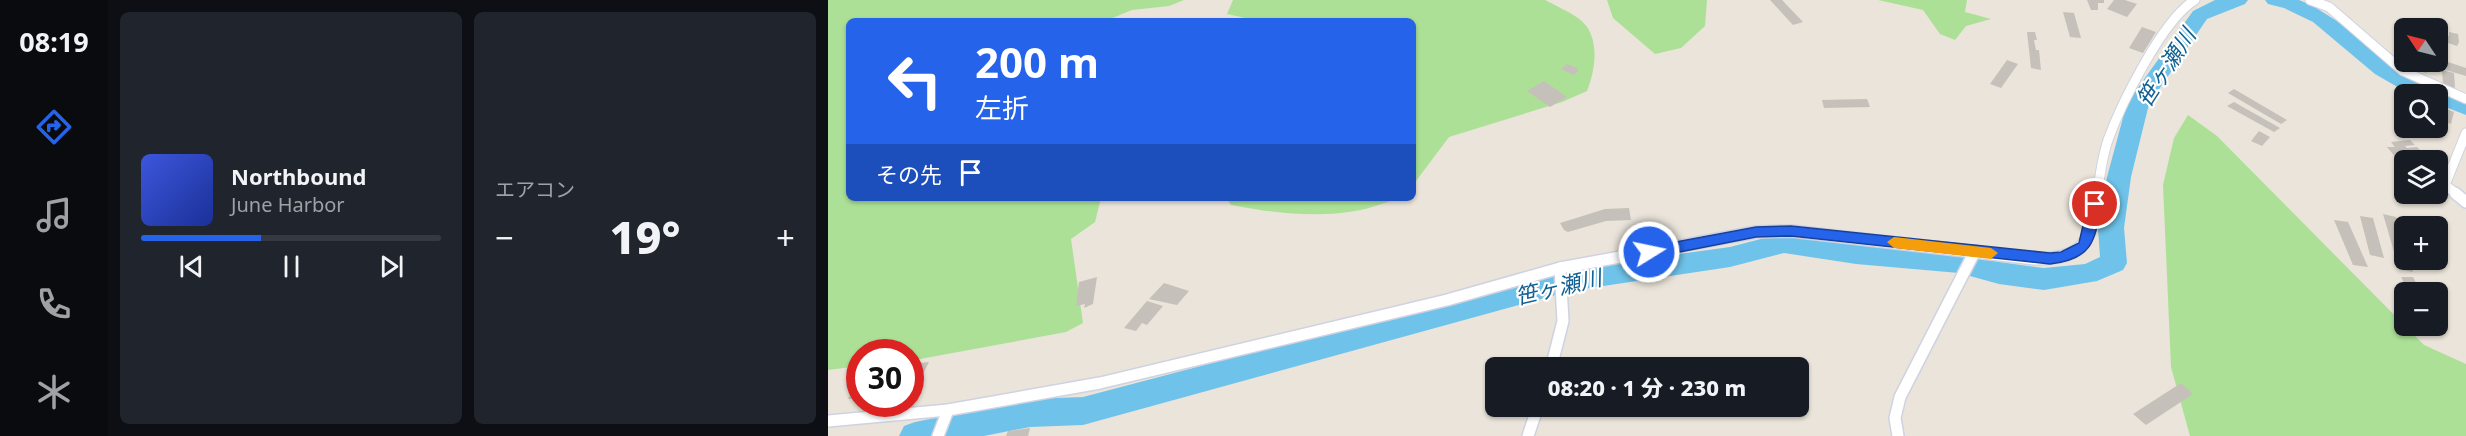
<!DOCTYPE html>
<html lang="ja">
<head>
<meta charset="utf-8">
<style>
	:root { --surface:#171b24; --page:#20242c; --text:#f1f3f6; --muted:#9ea1a6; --line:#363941; --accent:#2563eb }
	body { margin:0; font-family:"Noto Sans","Noto Sans JP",sans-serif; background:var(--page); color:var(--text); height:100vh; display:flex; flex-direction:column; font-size:22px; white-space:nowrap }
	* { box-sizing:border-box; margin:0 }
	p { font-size:20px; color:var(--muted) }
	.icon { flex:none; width:33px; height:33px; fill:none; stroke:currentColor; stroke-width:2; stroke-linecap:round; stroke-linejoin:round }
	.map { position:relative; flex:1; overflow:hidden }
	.side { display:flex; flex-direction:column; gap:12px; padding:12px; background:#0d0f14; width:720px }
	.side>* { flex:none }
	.top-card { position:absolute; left:18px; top:18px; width:570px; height:183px; border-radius:9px; box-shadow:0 2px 4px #0004; background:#2563eb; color:#fff; overflow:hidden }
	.needle { width:39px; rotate:305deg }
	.tools { position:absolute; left:1566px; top:18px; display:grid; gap:12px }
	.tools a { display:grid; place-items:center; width:54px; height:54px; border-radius:9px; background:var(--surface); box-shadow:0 2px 4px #0004; font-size:30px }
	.speed { position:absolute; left:18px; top:339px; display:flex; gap:12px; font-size:30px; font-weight:700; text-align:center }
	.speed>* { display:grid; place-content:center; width:78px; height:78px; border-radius:50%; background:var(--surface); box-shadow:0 2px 4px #0004; line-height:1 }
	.speed .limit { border:9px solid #d22; background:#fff; color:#111 }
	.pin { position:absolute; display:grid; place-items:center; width:51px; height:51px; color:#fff; margin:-26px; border:3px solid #fff; border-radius:50%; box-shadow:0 2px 6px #0007 }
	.me { position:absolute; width:66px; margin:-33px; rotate:80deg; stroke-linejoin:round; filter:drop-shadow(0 0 4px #0008) }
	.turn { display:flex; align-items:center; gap:21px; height:126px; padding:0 30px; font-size:27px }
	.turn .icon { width:78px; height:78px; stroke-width:2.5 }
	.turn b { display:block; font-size:42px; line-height:51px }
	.then { display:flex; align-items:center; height:57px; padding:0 30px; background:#0003; gap:12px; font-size:22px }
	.big { font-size:45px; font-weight:800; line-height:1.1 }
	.side .widget { flex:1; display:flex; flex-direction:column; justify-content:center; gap:9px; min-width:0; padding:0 21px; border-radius:9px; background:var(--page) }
	.song { display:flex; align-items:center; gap:18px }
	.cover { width:72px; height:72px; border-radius:9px; background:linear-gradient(135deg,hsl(230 70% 55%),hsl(230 70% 35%)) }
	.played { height:6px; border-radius:3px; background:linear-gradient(90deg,var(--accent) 40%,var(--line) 40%) }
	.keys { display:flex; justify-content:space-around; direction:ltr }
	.heat { display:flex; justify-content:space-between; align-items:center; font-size:33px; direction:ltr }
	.side .tiles { flex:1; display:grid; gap:12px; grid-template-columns:repeat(2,1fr) }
	.trip { position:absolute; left:657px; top:357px; width:324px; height:60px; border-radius:9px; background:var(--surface); box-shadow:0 2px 4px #0004; font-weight:800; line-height:60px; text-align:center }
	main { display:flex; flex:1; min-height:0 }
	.tab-bar { display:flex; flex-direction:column; width:108px; justify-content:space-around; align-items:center; background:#090b0e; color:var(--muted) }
	.tab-bar .icon { width:42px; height:42px }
	.tab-bar .current { color:var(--accent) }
	.tab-bar b { font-size:27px; color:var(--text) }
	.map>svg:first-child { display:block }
	.green { fill:#ace097 }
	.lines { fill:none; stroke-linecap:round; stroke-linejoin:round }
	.river { fill:#6fc3ea; fill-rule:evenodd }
	.building { fill:#c5c1ba }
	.minor-far1-casing { stroke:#cfd2e1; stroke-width:11 }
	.minor-casing { stroke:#cfd2e1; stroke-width:14 }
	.minor-far1 { stroke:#fff; stroke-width:9 }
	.minor { stroke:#fff; stroke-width:11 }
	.route { fill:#2563eb; stroke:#184099; stroke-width:1.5 }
	.slow { fill:#f59e0b }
	.labels { text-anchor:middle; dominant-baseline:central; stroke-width:4.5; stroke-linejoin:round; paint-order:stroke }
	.water-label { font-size:22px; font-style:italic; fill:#116093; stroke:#fff }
</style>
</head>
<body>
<main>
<nav class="tab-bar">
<b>08:19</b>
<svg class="icon current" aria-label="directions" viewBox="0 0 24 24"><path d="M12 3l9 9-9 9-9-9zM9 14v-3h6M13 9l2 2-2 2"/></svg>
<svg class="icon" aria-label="music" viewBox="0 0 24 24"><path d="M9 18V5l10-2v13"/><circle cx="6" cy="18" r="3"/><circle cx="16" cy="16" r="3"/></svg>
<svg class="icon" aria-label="phone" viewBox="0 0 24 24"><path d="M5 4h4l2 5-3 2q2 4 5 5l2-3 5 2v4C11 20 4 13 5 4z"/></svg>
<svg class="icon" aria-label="climate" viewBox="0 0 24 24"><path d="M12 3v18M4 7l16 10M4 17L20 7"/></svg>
</nav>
<section class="side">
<div class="tiles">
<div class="widget">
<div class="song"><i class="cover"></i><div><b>Northbound</b><p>June Harbor</p></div></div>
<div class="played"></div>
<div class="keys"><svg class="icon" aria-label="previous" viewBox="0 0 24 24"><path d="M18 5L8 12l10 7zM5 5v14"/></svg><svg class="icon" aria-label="pause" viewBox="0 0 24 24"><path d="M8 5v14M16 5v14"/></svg><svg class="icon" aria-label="next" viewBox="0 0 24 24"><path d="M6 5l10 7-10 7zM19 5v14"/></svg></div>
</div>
<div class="widget"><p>エアコン</p>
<div class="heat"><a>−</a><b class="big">19°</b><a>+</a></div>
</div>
</div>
</section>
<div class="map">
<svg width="1638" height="436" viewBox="0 0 1638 436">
	<rect width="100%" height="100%" fill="#eae4da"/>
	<!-- green -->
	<g class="green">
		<path d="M0,0H356L341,6L304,10L277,21H21V198H273L267,222L243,239L255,323L238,332L92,359L83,360L82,352H32L31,366L0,370Z"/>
		<path d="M405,0H717C728,6 740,11 750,18C773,34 768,69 759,91L734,102L621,137L585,185V21H431L399,14Z"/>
		<path d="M779,0H879L877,26L853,48L827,54L785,18Z"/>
		<path d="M1050,0H1139L1137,12L1163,19L1138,26L1127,40L1112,34L1095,10Z"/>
		<path d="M1360,115L1389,136L1596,345L1638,364V436H1362L1343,367L1335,185L1346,138Z"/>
		<path d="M398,198H568C519,222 455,215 403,205Z"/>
	</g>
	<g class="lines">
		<!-- river -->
		<g class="river">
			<path d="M1387,0H1420L1417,4L1379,19L1321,104L1303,177L1296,228L1299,263L1295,270L1269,281L1216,290L1171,284L1131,273L1028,264L956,253L902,267L742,291L255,425L202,427L156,436H71L76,426L87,422L202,399L255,397L742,269L902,247L956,233L1028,244L1131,253L1171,262L1216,268L1257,264L1272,257L1270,228L1279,177L1299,103L1365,11Z"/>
			<path d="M1437,0H1471L1485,6L1512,23L1569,68L1638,99V115L1610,104V94H1586L1566,85L1547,74L1485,22L1456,8L1440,4Z"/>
		</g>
	</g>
	<!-- building -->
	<g class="building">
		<path d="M942,0H954L975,22L965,25Z"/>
		<path d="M1259,0H1276V3H1270V10H1263Z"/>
		<path d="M1286,0H1297L1309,4L1299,17L1279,9Z"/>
		<path d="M1235,12L1246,13L1253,38L1242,37Z"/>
		<path d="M1314,27L1328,32L1315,53L1301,48Z"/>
		<path d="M1199,32H1207L1209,40H1206L1208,50H1211L1213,70L1203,68Z"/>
		<path d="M1610,32L1621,36V32L1630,34L1631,42L1629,46L1620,43V39L1610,37Z"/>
		<path d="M1179,60L1190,64L1173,88L1162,84Z"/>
		<path d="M1577,62H1602L1603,68L1598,67L1599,73L1582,69Z"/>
		<path d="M1620,62L1638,68V76L1618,70Z"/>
		<path d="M739,64L750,68L748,69L751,71L745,75L733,69Z"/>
		<path d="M1614,70L1626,73L1627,88L1615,85Z"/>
		<path d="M716,81L739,97L722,107L699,91Z"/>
		<path d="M1406,89L1459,120L1453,124L1400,93Z"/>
		<path d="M1039,99L1042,107L996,108L994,100Z"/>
		<path d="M1406,102L1452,128L1446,132L1399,106Z"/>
		<path d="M1610,106L1626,112L1623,124L1610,119Z"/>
		<path d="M1431,131L1442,137L1434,146L1423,141Z"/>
		<path d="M1582,140L1587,145L1577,146L1579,148L1589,147L1602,160L1569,159L1559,147H1567L1563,142Z"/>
		<path d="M801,208L803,220L778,221L740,232L736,230L732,223L777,209Z"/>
		<path d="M1555,214L1568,217L1576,245V260H1581L1585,272L1571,269Z"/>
		<path d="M1532,216L1545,218L1556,258L1542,255Z"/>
		<path d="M1506,220L1520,222L1540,267L1525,265Z"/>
		<path d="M269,277L265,304L256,308L257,304L248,306L251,282Z"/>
		<path d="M1573,277H1585L1593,292H1581Z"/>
		<path d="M336,283L361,291L349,305L321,299Z"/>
		<path d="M319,301L335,306L319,325L314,323L308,331L296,328Z"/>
		<path d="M101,362L93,378L82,380V364Z"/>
		<path d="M27,373H32V398L20,399L26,388L19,389Z"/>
		<path d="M1353,383L1365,394L1318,425L1305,414Z"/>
		<path d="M202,428L200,436H178L180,431Z"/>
	</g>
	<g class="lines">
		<!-- minor-far1 casing -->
		<g class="minor-far1-casing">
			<g id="minor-far1">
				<path d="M1482,0L1501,7L1575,71L1638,99"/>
				<path d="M1269,194C1272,177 1274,157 1280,140C1293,104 1335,19 1367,0"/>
				<path d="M1629,194L1617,185L1638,133"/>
			</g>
		</g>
		<!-- minor casing -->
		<g class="minor-casing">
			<g id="minor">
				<path d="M1627,193L1638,202"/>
				<path d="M723,368L735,321L732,268"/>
				<path d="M0,421L120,410L272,383L619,300L732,268L928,232L963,231L1207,259C1263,258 1260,240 1269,193"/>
				<path d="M110,436L120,410"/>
				<path d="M700,436L710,406"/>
				<path d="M1070,436L1067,418L1072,397L1147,251"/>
			</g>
		</g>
		<!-- minor-far1 -->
		<use href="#minor-far1" class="minor-far1"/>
		<!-- minor -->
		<use href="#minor" class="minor"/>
	</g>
	<!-- route -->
	<path class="route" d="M1267,199L1273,204C1267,241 1265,259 1222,264L963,236L928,237L821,258L814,252L821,247L928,227L963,226L1222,253L1233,252L1251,243L1260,204Z"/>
	<!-- slow -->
	<path class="slow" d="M1066,237L1163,248L1170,253L1163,259L1066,248L1059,242Z"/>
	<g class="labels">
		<!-- water labels -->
		<g class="water-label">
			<text transform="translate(1337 67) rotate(-57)">笹ヶ瀬川</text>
			<text transform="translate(730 286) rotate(-13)">笹ヶ瀬川</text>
		</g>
	</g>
</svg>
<div class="tools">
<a><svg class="needle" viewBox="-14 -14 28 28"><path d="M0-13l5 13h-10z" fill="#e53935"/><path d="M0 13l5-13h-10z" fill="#9ea1a6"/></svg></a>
<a><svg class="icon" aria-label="search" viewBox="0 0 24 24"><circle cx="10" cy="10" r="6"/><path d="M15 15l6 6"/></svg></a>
<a><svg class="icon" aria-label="layers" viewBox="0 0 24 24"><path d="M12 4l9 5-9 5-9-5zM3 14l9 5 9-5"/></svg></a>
<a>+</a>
<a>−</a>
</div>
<div class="speed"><div class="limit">30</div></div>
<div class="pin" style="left:1267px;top:204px;background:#d93025"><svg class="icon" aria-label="arrive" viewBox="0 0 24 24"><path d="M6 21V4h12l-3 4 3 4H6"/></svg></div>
<svg class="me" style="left:821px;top:252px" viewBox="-20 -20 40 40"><circle r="17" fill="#2563eb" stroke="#fff" stroke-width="3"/><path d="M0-11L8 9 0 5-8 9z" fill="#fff"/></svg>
<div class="trip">08:20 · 1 分 · 230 m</div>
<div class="top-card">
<div class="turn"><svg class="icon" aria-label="left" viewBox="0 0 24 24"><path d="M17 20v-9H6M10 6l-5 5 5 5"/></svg><div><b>200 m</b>左折</div></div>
<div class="then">その先<svg class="icon" aria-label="arrive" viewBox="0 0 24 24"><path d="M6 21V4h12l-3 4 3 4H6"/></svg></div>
</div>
</div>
</main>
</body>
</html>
